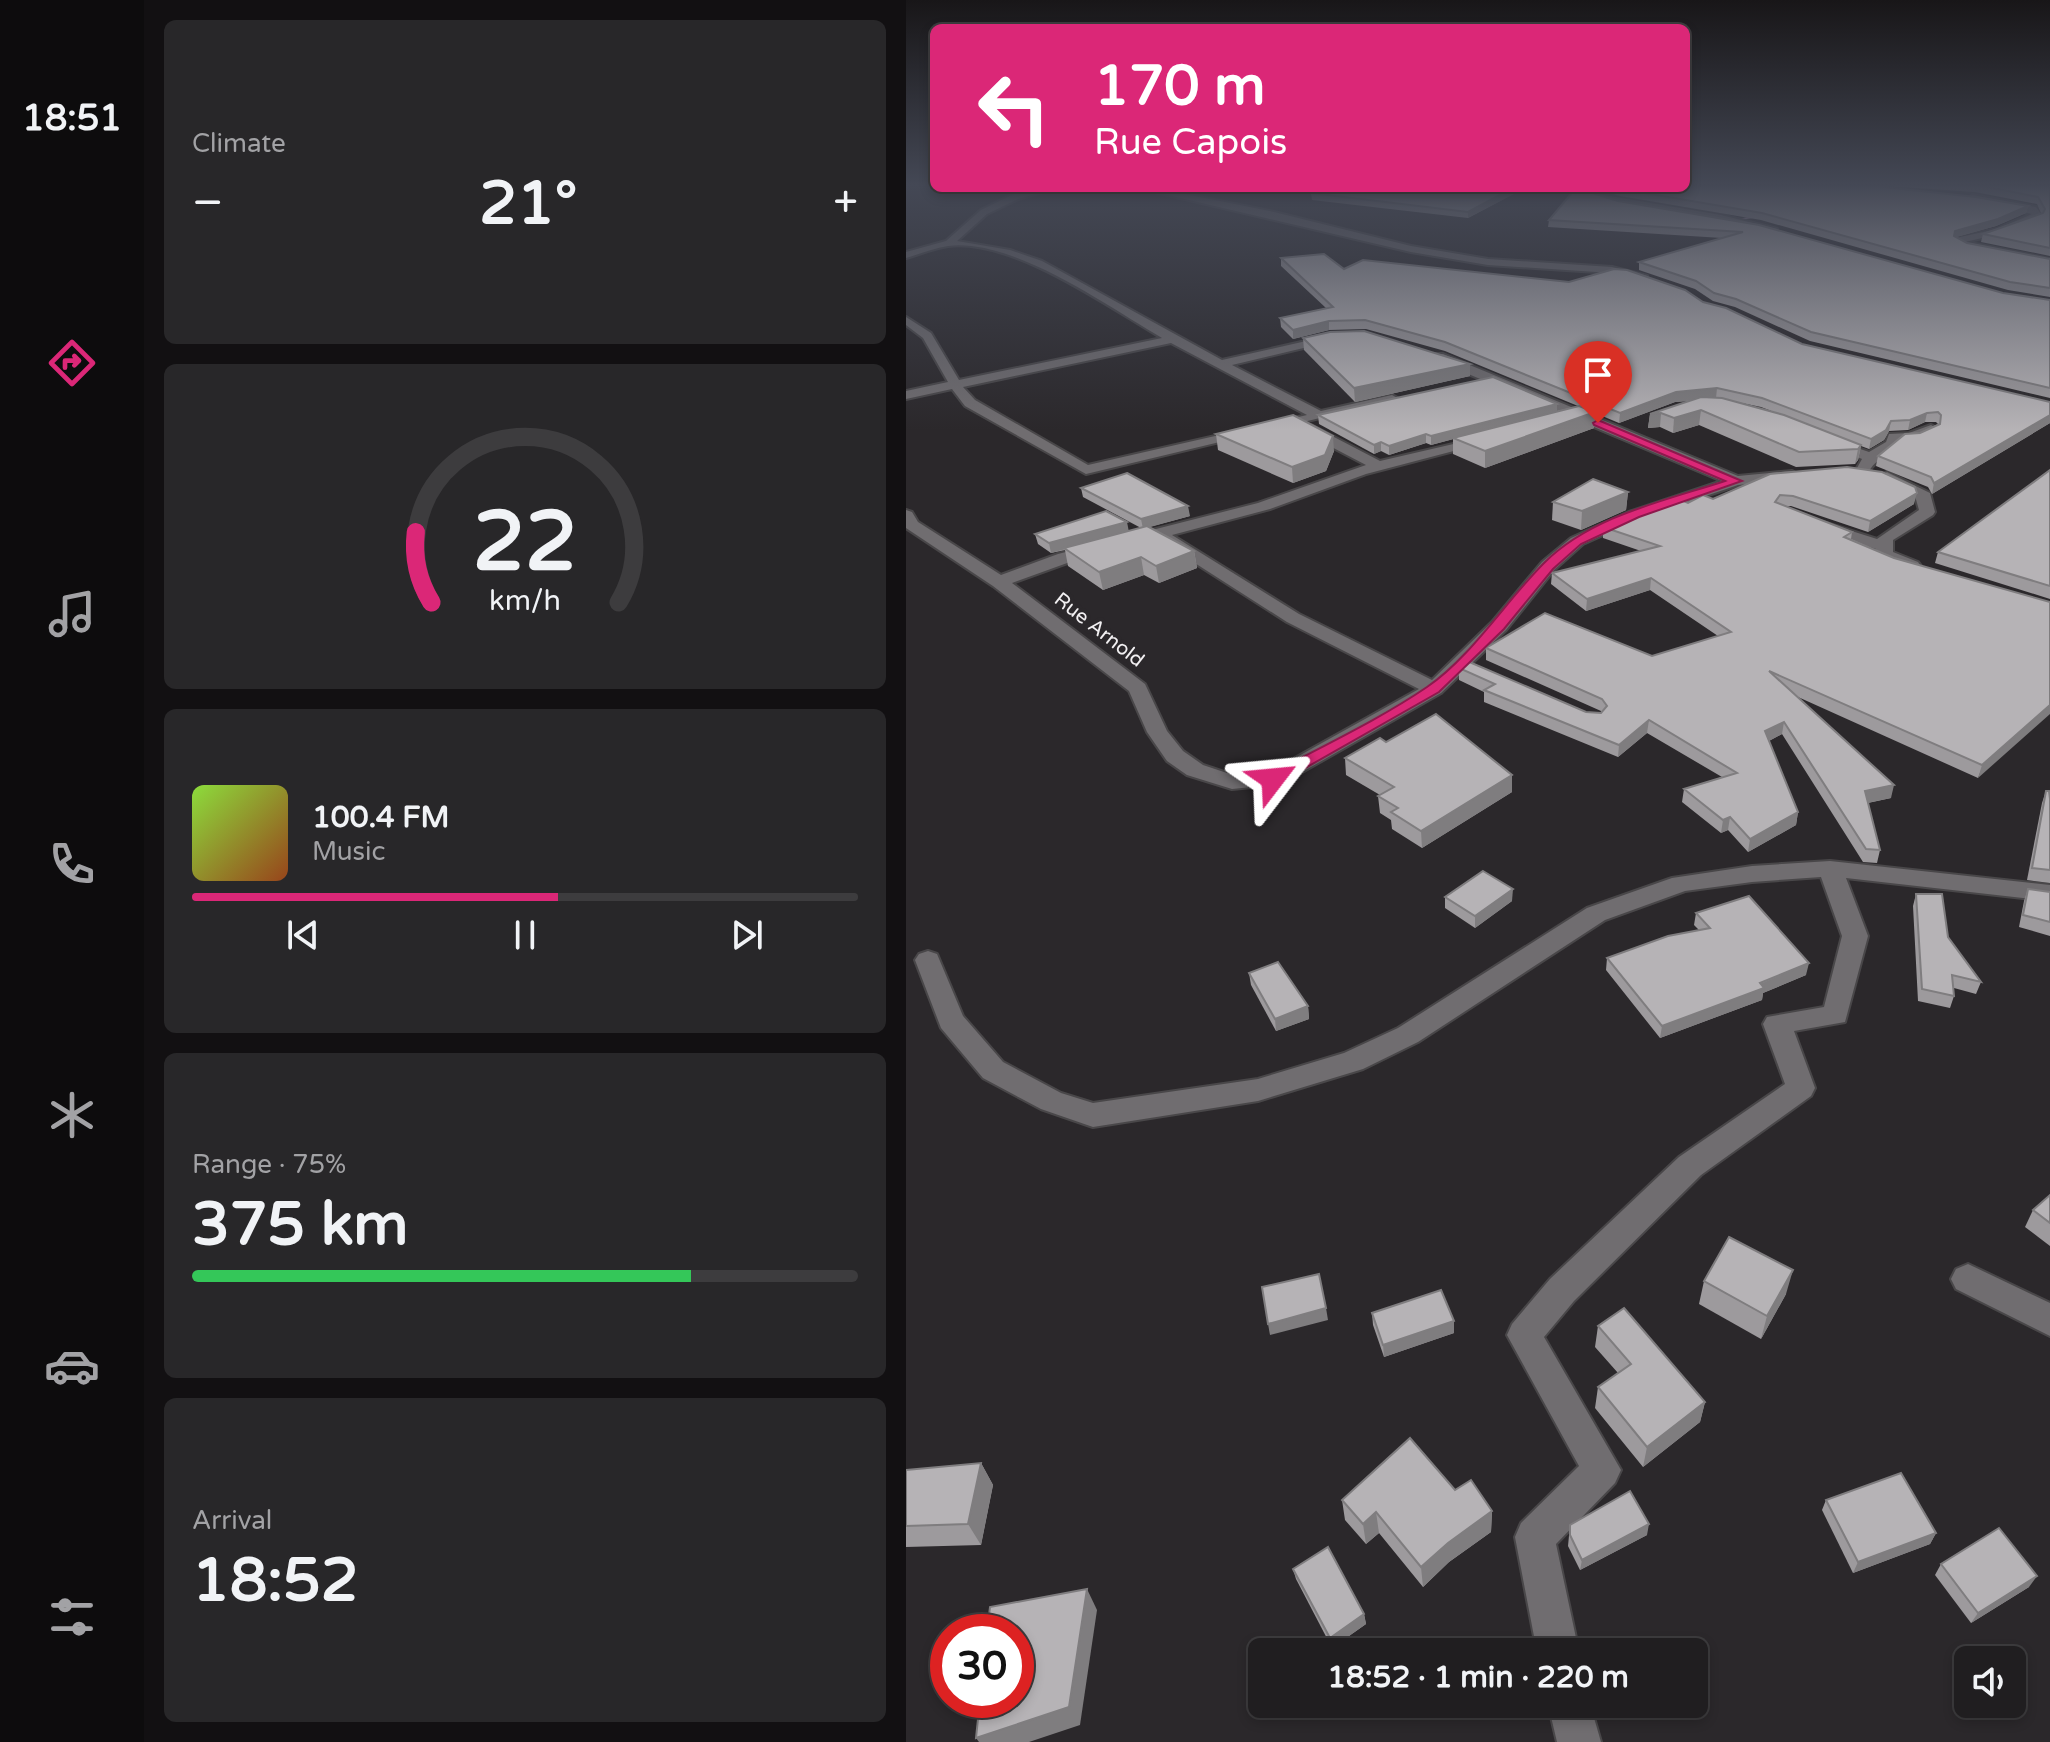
<!DOCTYPE html>
<html lang="en">
<head>
<meta charset="utf-8">
<style>
	:root { --surface:#201e20; --page:#282729; --text:#f1f3f6; --muted:#a2a2a5; --line:#3d3c3e; --accent:#db2777 }
	body { margin:0; font-family:"Varela Round",sans-serif; background:var(--page); color:var(--text); height:100vh; display:flex; flex-direction:column; font-size:30px; white-space:nowrap }
	* { box-sizing:border-box; margin:0 }
	p { font-size:26px; color:var(--muted) }
	.icon { flex:none; width:44px; height:44px; fill:none; stroke:currentColor; stroke-width:2; stroke-linecap:round; stroke-linejoin:round }
	.map { position:relative; flex:1; overflow:hidden }
	.side { display:flex; flex-direction:column; gap:20px; padding:20px; background:#121012; width:762px }
	.side>* { flex:none }
	.banner { position:absolute; left:24px; top:24px; width:760px; height:168px; border-radius:12px; box-shadow:0 4px 12px #0003,0 0 0 2px var(--line); background:#db2777; color:#fff; overflow:hidden }
	.buttons { position:absolute; left:1048px; top:1646px; display:grid; gap:16px }
	.buttons a { display:grid; place-items:center; width:72px; height:72px; border-radius:12px; background:var(--surface); box-shadow:0 4px 12px #0003,0 0 0 2px var(--line); font-size:40px }
	.speed { position:absolute; left:24px; top:1614px; display:flex; gap:16px; font-size:40px; font-weight:700; text-align:center }
	.speed>* { display:grid; place-content:center; width:104px; height:104px; border-radius:50%; background:var(--surface); box-shadow:0 4px 12px #0003,0 0 0 2px var(--line); line-height:1 }
	.speed .limit { border:12px solid #d22; background:#fff; color:#111 }
	.pin { position:absolute; display:grid; place-items:center; width:68px; height:68px; color:#fff; margin:-82px -34px; border-radius:50% 50% 50% 0; rotate:-45deg; box-shadow:0 0 8px #0007 }
	.pin .icon { rotate:45deg }
	.me { position:absolute; width:88px; margin:-44px; rotate:61deg; stroke-linejoin:round; filter:drop-shadow(0 0 6px #0008) }
	.turn { display:flex; align-items:center; gap:28px; height:168px; padding:0 32px; font-size:36px }
	.turn .icon { width:104px; height:104px; stroke-width:2.5 }
	.turn b { display:block; font-size:56px; line-height:68px }
	.big { font-size:60px; font-weight:700; line-height:1.1 }
	.side .card { flex:1; display:flex; flex-direction:column; justify-content:center; gap:12px; min-width:0; padding:0 28px; border-radius:12px; background:var(--page) }
	.side .dial { align-items:center; gap:0 }
	.dial svg { height:208px; overflow:visible; fill:none; stroke:var(--line); stroke-width:7; stroke-linecap:round; text-anchor:middle }
	.dial text { fill:var(--text); stroke:none }
	.song { display:flex; align-items:center; gap:24px }
	.cover { width:96px; height:96px; border-radius:12px; background:linear-gradient(135deg,hsl(90 70% 55%),hsl(20 70% 35%)) }
	.played { height:8px; border-radius:4px; background:linear-gradient(90deg,var(--accent) 55%,var(--line) 55%) }
	.keys { display:flex; justify-content:space-around; direction:ltr }
	.heat { display:flex; justify-content:space-between; align-items:center; font-size:44px; direction:ltr }
	.charge { height:12px; border-radius:6px; background:linear-gradient(90deg,#34c759 75%,var(--line) 0) }
	.trip { position:absolute; left:342px; top:1638px; width:460px; height:80px; border-radius:12px; background:var(--surface); box-shadow:0 4px 12px #0003,0 0 0 2px var(--line); font-weight:700; line-height:80px; text-align:center }
	main { display:flex; flex:1; min-height:0 }
	.tabs { display:flex; flex-direction:column; width:144px; justify-content:space-around; align-items:center; background:#0d0c0d; color:var(--muted) }
	.tabs .icon { width:56px; height:56px }
	.tabs .active { color:var(--accent) }
	.tabs b { font-size:36px; color:var(--text) }
	.map>svg:first-child { display:block }
	.lines { fill:none; stroke-linecap:round; stroke-linejoin:round }
	.stream { fill:#a585a3; fill-rule:evenodd }
	.street-casing { stroke:#494749; stroke-width:4 }
	.street { fill:#706d70; fill-rule:evenodd }
	.wall { fill:#9d9a9d; fill-rule:evenodd }
	.shaded-wall { fill:#7f7d7f }
	.building { fill:#b6b3b6; stroke:#7f7d7f; stroke-width:2 }
	.route { fill:#db2777; stroke:#8e194d; stroke-width:2 }
	.labels { text-anchor:middle; dominant-baseline:central; stroke-width:8; stroke-linejoin:round; paint-order:stroke }
	.far-street-label { font-size:20px; fill:#f2f0f2; stroke:#2b282b }
</style>
</head>
<body>
<main>
<nav class="tabs">
<b>18:51</b>
<svg class="icon active" aria-label="directions" viewBox="0 0 24 24"><path d="M12 3l9 9-9 9-9-9zM9 14v-3h6M13 9l2 2-2 2"/></svg>
<svg class="icon" aria-label="music" viewBox="0 0 24 24"><path d="M9 18V5l10-2v13"/><circle cx="6" cy="18" r="3"/><circle cx="16" cy="16" r="3"/></svg>
<svg class="icon" aria-label="phone" viewBox="0 0 24 24"><path d="M5 4h4l2 5-3 2q2 4 5 5l2-3 5 2v4C11 20 4 13 5 4z"/></svg>
<svg class="icon" aria-label="climate" viewBox="0 0 24 24"><path d="M12 3v18M4 7l16 10M4 17L20 7"/></svg>
<svg class="icon" aria-label="car" viewBox="0 0 24 24"><path d="M5 17H2v-5l4-1 3-4h7l3 4 3 1v5h-3M9 17h6M6 11h13"/><circle cx="7" cy="17" r="2"/><circle cx="17" cy="17" r="2"/></svg>
<svg class="icon" aria-label="filters" viewBox="0 0 24 24"><path d="M4 7h16M4 17h16"/><circle cx="9" cy="7" r="2"/><circle cx="15" cy="17" r="2"/></svg>
</nav>
<section class="side">
<div class="card"><p>Climate</p>
<div class="heat"><a>−</a><b class="big">21°</b><a>+</a></div>
</div>
<div class="card dial"><svg viewBox="0 0 100 80">
<path d="M14 69A42 42 0 1 1 86 69"/>
<path d="M14 69A42 42 0 0 1 8 42" stroke="#db2777"/>
<text x="50" y="56" font-size="32" font-weight="700">22</text>
<text x="50" y="72" font-size="11">km/h</text>
</svg></div>
<div class="card">
<div class="song"><i class="cover"></i><div><b>100.4 FM</b><p>Music</p></div></div>
<div class="played"></div>
<div class="keys"><svg class="icon" aria-label="previous" viewBox="0 0 24 24"><path d="M18 5L8 12l10 7zM5 5v14"/></svg><svg class="icon" aria-label="pause" viewBox="0 0 24 24"><path d="M8 5v14M16 5v14"/></svg><svg class="icon" aria-label="next" viewBox="0 0 24 24"><path d="M6 5l10 7-10 7zM19 5v14"/></svg></div>
</div>
<div class="card"><p>Range · 75%</p><b class="big">375 km</b><div class="charge"></div></div>
<div class="card"><p>Arrival</p><b class="big">18:52</b></div>
</section>
<div class="map">
<svg width="1144" height="1742" viewBox="0 0 1144 1742">
	<rect width="100%" height="100%" fill="#2b282b"/>
	<g class="lines">
		<!-- stream -->
		<path class="stream" d="M858,214L860,216L834,220L832,219Z"/>
		<!-- street casing -->
		<g class="street-casing">
			<g id="street">
				<path d="M135,188H150L112,199L81,214L51,241L104,250L136,261L316,360L431,334V340L326,365L415,411L486,395L493,399L180,474L59,406L46,389L0,399V391L42,382L17,338L0,325V317L25,333L53,380L256,338C201,306 107,238 42,246C28,248 14,254 0,258V252L40,241L75,210L106,195ZM265,343L401,415L182,465L69,400L57,387Z"/>
				<path d="M232,188H249L368,212L505,246L582,259L706,267L741,276L736,279L706,273L582,265L505,252Z"/>
				<path d="M657,188L815,215L871,229L866,232L687,197Z"/>
				<path d="M1066,195L1130,207L1136,215L1097,233L1059,242L1144,259V265L1052,246L1048,241L1054,237L1091,229L1126,214L1063,200Z"/>
				<path d="M529,354H537L832,476L886,471L893,475L886,479L832,485L735,518L677,544L648,570L600,630L535,693L375,784L326,789L281,775L261,761L241,732L223,691L87,586L0,528V510L6,512L12,522L95,575L152,554L352,503L460,465L395,431V425H405L474,461L582,436V442L460,474L364,509L266,535L393,614L526,680L586,622L636,562L665,538L723,512L816,481L529,360ZM255,538L256,542L381,622L513,689L362,773L327,775L297,765L277,751L261,731L239,684L106,583L164,562Z"/>
				<path d="M1025,425L1032,429C1022,438 1008,441 995,441C990,453 973,455 963,471L958,472L951,468L956,459L918,443L925,439L963,452L980,442L983,434L1003,433Z"/>
				<path d="M981,472L1024,493L1029,512L1027,515L987,540V552L1012,562L1015,566L1012,570H1000L972,559L970,549L908,529L906,526L914,521L971,539L1013,510L1009,496L976,480L973,477Z"/>
				<path d="M924,861L1144,885V901L940,878L962,936L939,1022L888,1031L909,1088L905,1096L795,1175L668,1301L638,1337L715,1470L709,1483L650,1544L673,1652H631L609,1537L615,1523L673,1466L601,1335L606,1324L644,1279L773,1157L879,1084L857,1024L861,1017L918,1007L936,936L915,877L846,882L779,891L699,920L512,1042L457,1069L352,1101L187,1127L135,1109L77,1078L35,1028L9,960L13,954L22,951L31,954L57,1016L97,1062L155,1093L187,1103L352,1079L438,1053L492,1028L681,908L766,878L846,866Z"/>
				<path d="M1062,1264L1144,1303V1336L1050,1289L1045,1279L1050,1269Z"/>
				<path d="M642,1704H684L695,1742H651Z"/>
			</g>
		</g>
		<!-- street -->
		<use href="#street" class="street"/>
	</g>
	<!-- wall -->
	<g class="wall">
		<path d="M981,186H1144V256L1075,242L1077,234L1135,213L1131,204L1069,192Z"/>
		<path d="M413,188H619L562,218L406,200L405,193Z"/>
		<path d="M683,188H780L1122,206L1120,213L1090,226L1050,237L1061,243L1144,259V297L1102,290L855,220L714,196Z"/>
		<path d="M712,201L1097,293L1144,300V398L904,341L829,307L807,301L789,289L733,270V262L816,238L642,227L643,220Z"/>
		<path d="M375,258L438,269L797,302L896,344L1144,402V423L1026,494L1022,487L970,466L972,456L1014,433L1032,424L1030,422H1019L1002,430L983,431L978,440L963,449L955,446L952,460L949,464L890,467L793,425L767,433L754,427L742,428L744,414L783,401L769,402L713,423L689,413L688,428L579,468L547,454V439L525,445L520,443L483,455L475,451L468,454L413,424L412,415L651,411L672,406L539,351L460,329L423,330L387,339L375,327L374,318L420,308L375,266ZM826,401L855,407L868,412Z"/>
		<path d="M397,338L564,364V376L449,402L398,350Z"/>
		<path d="M310,434L428,451L420,471L387,483L312,450Z"/>
		<path d="M1144,470V599L1029,563L1032,552Z"/>
		<path d="M864,474L1008,504L962,532L885,506H879L946,532L945,539L988,558L1144,602L1072,778L892,697L985,798L962,803L974,850L971,863L957,862L876,734L863,741L892,812L890,825L842,852L822,830L815,833L776,802L778,789L816,777L741,733L712,757L578,702V692L553,680V668L680,712L695,713V711L580,660V648L746,656L812,636L744,590L680,611L645,584L646,573L735,551L697,538V527L782,503L807,499Z"/>
		<path d="M175,488L284,516L243,527L288,551L291,568L253,583L238,575L197,590L162,566L159,550L145,553L132,544L129,534L223,531L235,528L177,497Z"/>
		<path d="M722,492L720,510L675,530L646,520L647,502Z"/>
		<path d="M480,742L606,775V792L516,848L486,829L485,820L474,813L472,796L474,795L440,775L439,758Z"/>
		<path d="M1140,791L1144,799V883L1121,880L1136,803Z"/>
		<path d="M1122,889L1144,892V936L1113,927L1118,901Z"/>
		<path d="M1010,894L1075,982L1070,994L1048,988V996L1044,1008L1012,1001L1007,906Z"/>
		<path d="M539,897L606,901L569,928L539,908Z"/>
		<path d="M790,913L900,975L857,993L856,1000L754,1038L700,970L701,958L793,930L788,925Z"/>
		<path d="M343,973L402,1006L403,1019L370,1031L345,985Z"/>
		<path d="M1144,1195V1246L1119,1227L1127,1210Z"/>
		<path d="M798,1281L880,1294L855,1339L793,1304Z"/>
		<path d="M466,1313L548,1321V1333L478,1357L467,1325Z"/>
		<path d="M692,1326L799,1402L794,1422L737,1467L689,1408L692,1387L712,1373L689,1347Z"/>
		<path d="M75,1463L87,1485L75,1545L0,1547V1470Z"/>
		<path d="M549,1490L586,1511L585,1532L543,1562L517,1587L473,1533L460,1544L439,1520L436,1500Z"/>
		<path d="M920,1500L1030,1533L1024,1544L947,1573L916,1510Z"/>
		<path d="M664,1525L741,1535L674,1570L662,1546Z"/>
		<path d="M1035,1564L1123,1587L1065,1623L1029,1575Z"/>
		<path d="M387,1569L458,1614L460,1624L426,1648L390,1579Z"/>
	</g>
	<!-- shaded-wall -->
	<g class="shaded-wall">
		<path d="M607,188H619L562,218V212Z"/>
		<path d="M1122,206L1120,213L1090,226L1047,238L1049,231Z"/>
		<path d="M423,321V330L387,339V330Z"/>
		<path d="M564,364V376L449,402L448,388Z"/>
		<path d="M811,388L810,398L769,402L713,423L714,413L770,392Z"/>
		<path d="M651,404V412L525,445V436Z"/>
		<path d="M795,410L793,425L767,433L768,418Z"/>
		<path d="M689,412L688,428L579,468V451Z"/>
		<path d="M755,413L754,427L742,428L744,414Z"/>
		<path d="M1021,413L1019,422L1002,430L1004,420Z"/>
		<path d="M1144,415V423L1026,494L1028,483Z"/>
		<path d="M985,421L983,431L978,440L963,449L965,439Z"/>
		<path d="M520,434V443L483,455V446Z"/>
		<path d="M427,436L428,451L420,471L387,483L386,467Z"/>
		<path d="M475,442V451L468,454V445Z"/>
		<path d="M955,445L952,460L949,464L952,449Z"/>
		<path d="M722,492L720,510L675,530L676,511Z"/>
		<path d="M1011,493L1008,504L962,532L964,521Z"/>
		<path d="M282,506L284,516L237,529L235,519Z"/>
		<path d="M221,522L223,532L145,553L143,543Z"/>
		<path d="M288,551L291,568L253,583L250,566Z"/>
		<path d="M235,557L238,575L197,590L193,572Z"/>
		<path d="M745,578L744,590L680,611L681,599Z"/>
		<path d="M1144,705V714L1072,778L1076,765Z"/>
		<path d="M743,720L741,733L712,757L713,745Z"/>
		<path d="M878,722L876,734L857,744L859,731Z"/>
		<path d="M606,775V792L516,848L515,831Z"/>
		<path d="M988,785L985,798L956,804L959,791Z"/>
		<path d="M892,812L890,825L842,852L844,839Z"/>
		<path d="M824,817L822,830L815,833L817,820Z"/>
		<path d="M607,889L606,901L569,928V916Z"/>
		<path d="M903,963L900,975L857,993L856,1000L754,1038L756,1026Z"/>
		<path d="M402,1006L403,1019L370,1031L369,1019Z"/>
		<path d="M887,1270L880,1294L855,1339L861,1316Z"/>
		<path d="M420,1308L422,1320L364,1335L362,1324Z"/>
		<path d="M548,1321V1333L478,1357L477,1345Z"/>
		<path d="M799,1402L794,1422L737,1467L741,1447Z"/>
		<path d="M75,1463L87,1485L75,1545L62,1524Z"/>
		<path d="M586,1511L585,1532L543,1562L517,1587L515,1567L542,1543Z"/>
		<path d="M470,1512L473,1533L460,1544L457,1524Z"/>
		<path d="M743,1524L741,1535L674,1570L676,1560Z"/>
		<path d="M1030,1533L1024,1544L947,1573L952,1562Z"/>
		<path d="M1131,1576L1123,1587L1065,1623L1072,1613Z"/>
		<path d="M181,1589L191,1610L174,1725L123,1742H73L70,1738Z"/>
		<path d="M458,1614L460,1624L426,1648L424,1638Z"/>
	</g>
	<!-- building -->
	<g class="building">
		<path d="M780,186H968L1070,197L1122,206L1092,219L1049,231L1048,236L1061,243L1144,259V288L1104,282L856,213L709,188H780Z"/>
		<path d="M1077,186H1144V248L1077,234L1137,213L1139,209L1132,197Z"/>
		<path d="M413,188H607L562,212L405,193Z"/>
		<path d="M670,188L712,201L853,225L1097,293L1144,300V388L905,332L830,299L808,293L790,281L733,262L837,232L643,220Z"/>
		<path d="M418,254L438,269L457,260L663,282L708,269L721,270L779,290L797,302L820,308L896,344L1144,402V415L1028,483L1025,477L972,456L999,434L1014,433L1034,424L1035,415L1032,412L1021,413L1004,420L985,421L980,430L965,439L856,398L811,388L770,392L714,413L539,342L459,320L423,321L387,330L374,318L427,307L375,258Z"/>
		<path d="M458,331L564,364L448,388L397,338L424,332Z"/>
		<path d="M587,377L651,404L525,436L520,434L483,446L475,442L468,445L412,415Z"/>
		<path d="M795,397L816,398L878,415L955,445L952,449L893,452L795,410L768,418L755,413L744,414Z"/>
		<path d="M673,406L689,412L579,451L547,438Z"/>
		<path d="M387,415L427,436L419,455L386,467L310,434Z"/>
		<path d="M941,467L976,472L1009,487L1011,493L964,521L887,496L874,495L869,502L946,532L938,537L988,558L1144,602V705L1076,765L863,671L988,785L959,791L974,850L960,849L878,722L859,731L892,812L844,839L824,817L817,820L778,789L831,773L743,720L713,745L578,690L589,684L553,668L561,661L680,712L695,713L701,706L696,699L580,648L639,613L746,656L825,632L745,578L681,599L646,573L754,546L697,527L708,521L770,498L782,503L797,495L807,499L864,474Z"/>
		<path d="M1144,470V586L1032,552Z"/>
		<path d="M221,473L282,506L235,519L175,488Z"/>
		<path d="M687,479L722,492L676,511L647,502Z"/>
		<path d="M200,511L221,522L143,543L129,534Z"/>
		<path d="M241,526L288,551L250,566L235,557L193,572L158,548Z"/>
		<path d="M530,714L606,775L515,831L485,812L492,808L472,796L488,787L439,758L474,738L480,742Z"/>
		<path d="M1140,791H1143L1144,799V870L1126,868Z"/>
		<path d="M577,871L607,889L569,916L539,897Z"/>
		<path d="M1122,889L1144,892V922L1117,915Z"/>
		<path d="M1010,894H1036L1042,937L1075,982L1046,975L1048,996L1016,989Z"/>
		<path d="M843,896L903,963L854,983L858,988L756,1026L701,958L762,936L804,928L790,913Z"/>
		<path d="M372,962L402,1006L369,1019L343,973Z"/>
		<path d="M1144,1195V1223L1127,1210Z"/>
		<path d="M823,1237L887,1270L861,1316L798,1281Z"/>
		<path d="M413,1274L420,1308L362,1324L356,1287Z"/>
		<path d="M535,1290L548,1321L477,1345L466,1313Z"/>
		<path d="M718,1308L799,1402L741,1447L692,1387L725,1364L692,1326Z"/>
		<path d="M504,1438L549,1490L565,1480L586,1511L542,1543L515,1567L470,1512L457,1524L436,1500Z"/>
		<path d="M75,1463L62,1524L0,1526V1470Z"/>
		<path d="M995,1473L1030,1533L952,1562L920,1500Z"/>
		<path d="M724,1491L743,1524L676,1560L664,1535V1525Z"/>
		<path d="M1093,1528L1131,1576L1072,1613L1035,1564Z"/>
		<path d="M422,1547L458,1614L424,1638L387,1569Z"/>
		<path d="M181,1589L163,1707L70,1738L74,1700H110V1632H81L84,1607Z"/>
	</g>
	<!-- sky -->
	<linearGradient id="sky" x2="0" y2="1"><stop stop-color="#181618"/><stop offset="0.43" stop-color="#444855"/><stop offset="1" stop-color="#444855" stop-opacity="0"/></linearGradient>
	<rect width="1144" height="430" fill="url(#sky)"/>
	<!-- route -->
	<path class="route" d="M692,420L836,481L733,517L675,544L647,569L598,629L533,692L373,783H361L358,779L361,776C414,747 471,721 521,687C565,657 600,601 638,563C685,516 758,501 819,481L688,425L687,423Z"/>
	<g class="labels">
		<!-- far-street labels -->
		<g class="far-street-label">
			<text transform="translate(193 630) rotate(38)">Rue Arnold</text>
		</g>
	</g>
</svg>
<div class="buttons">
<a><svg class="icon" aria-label="sound" viewBox="0 0 24 24"><path d="M4 9h4l5-4v14l-5-4H4zM17 9q2 3 0 6"/></svg></a>
</div>
<div class="speed"><div class="limit">30</div></div>
<div class="pin" style="left:692px;top:423px;background:#d93025"><svg class="icon" aria-label="arrive" viewBox="0 0 24 24"><path d="M6 21V4h12l-3 4 3 4H6"/></svg></div>
<svg class="me" style="left:367px;top:779px" viewBox="-20 -20 40 40"><path d="M0-17L14 15 0 8-14 15z" fill="#db2777" stroke="#fff" stroke-width="4"/></svg>
<div class="trip">18:52 · 1 min · 220 m</div>
<div class="banner">
<div class="turn"><svg class="icon" aria-label="left" viewBox="0 0 24 24"><path d="M17 20v-9H6M10 6l-5 5 5 5"/></svg><div><b>170 m</b>Rue Capois</div></div>
</div>
</div>
</main>
</body>
</html>
